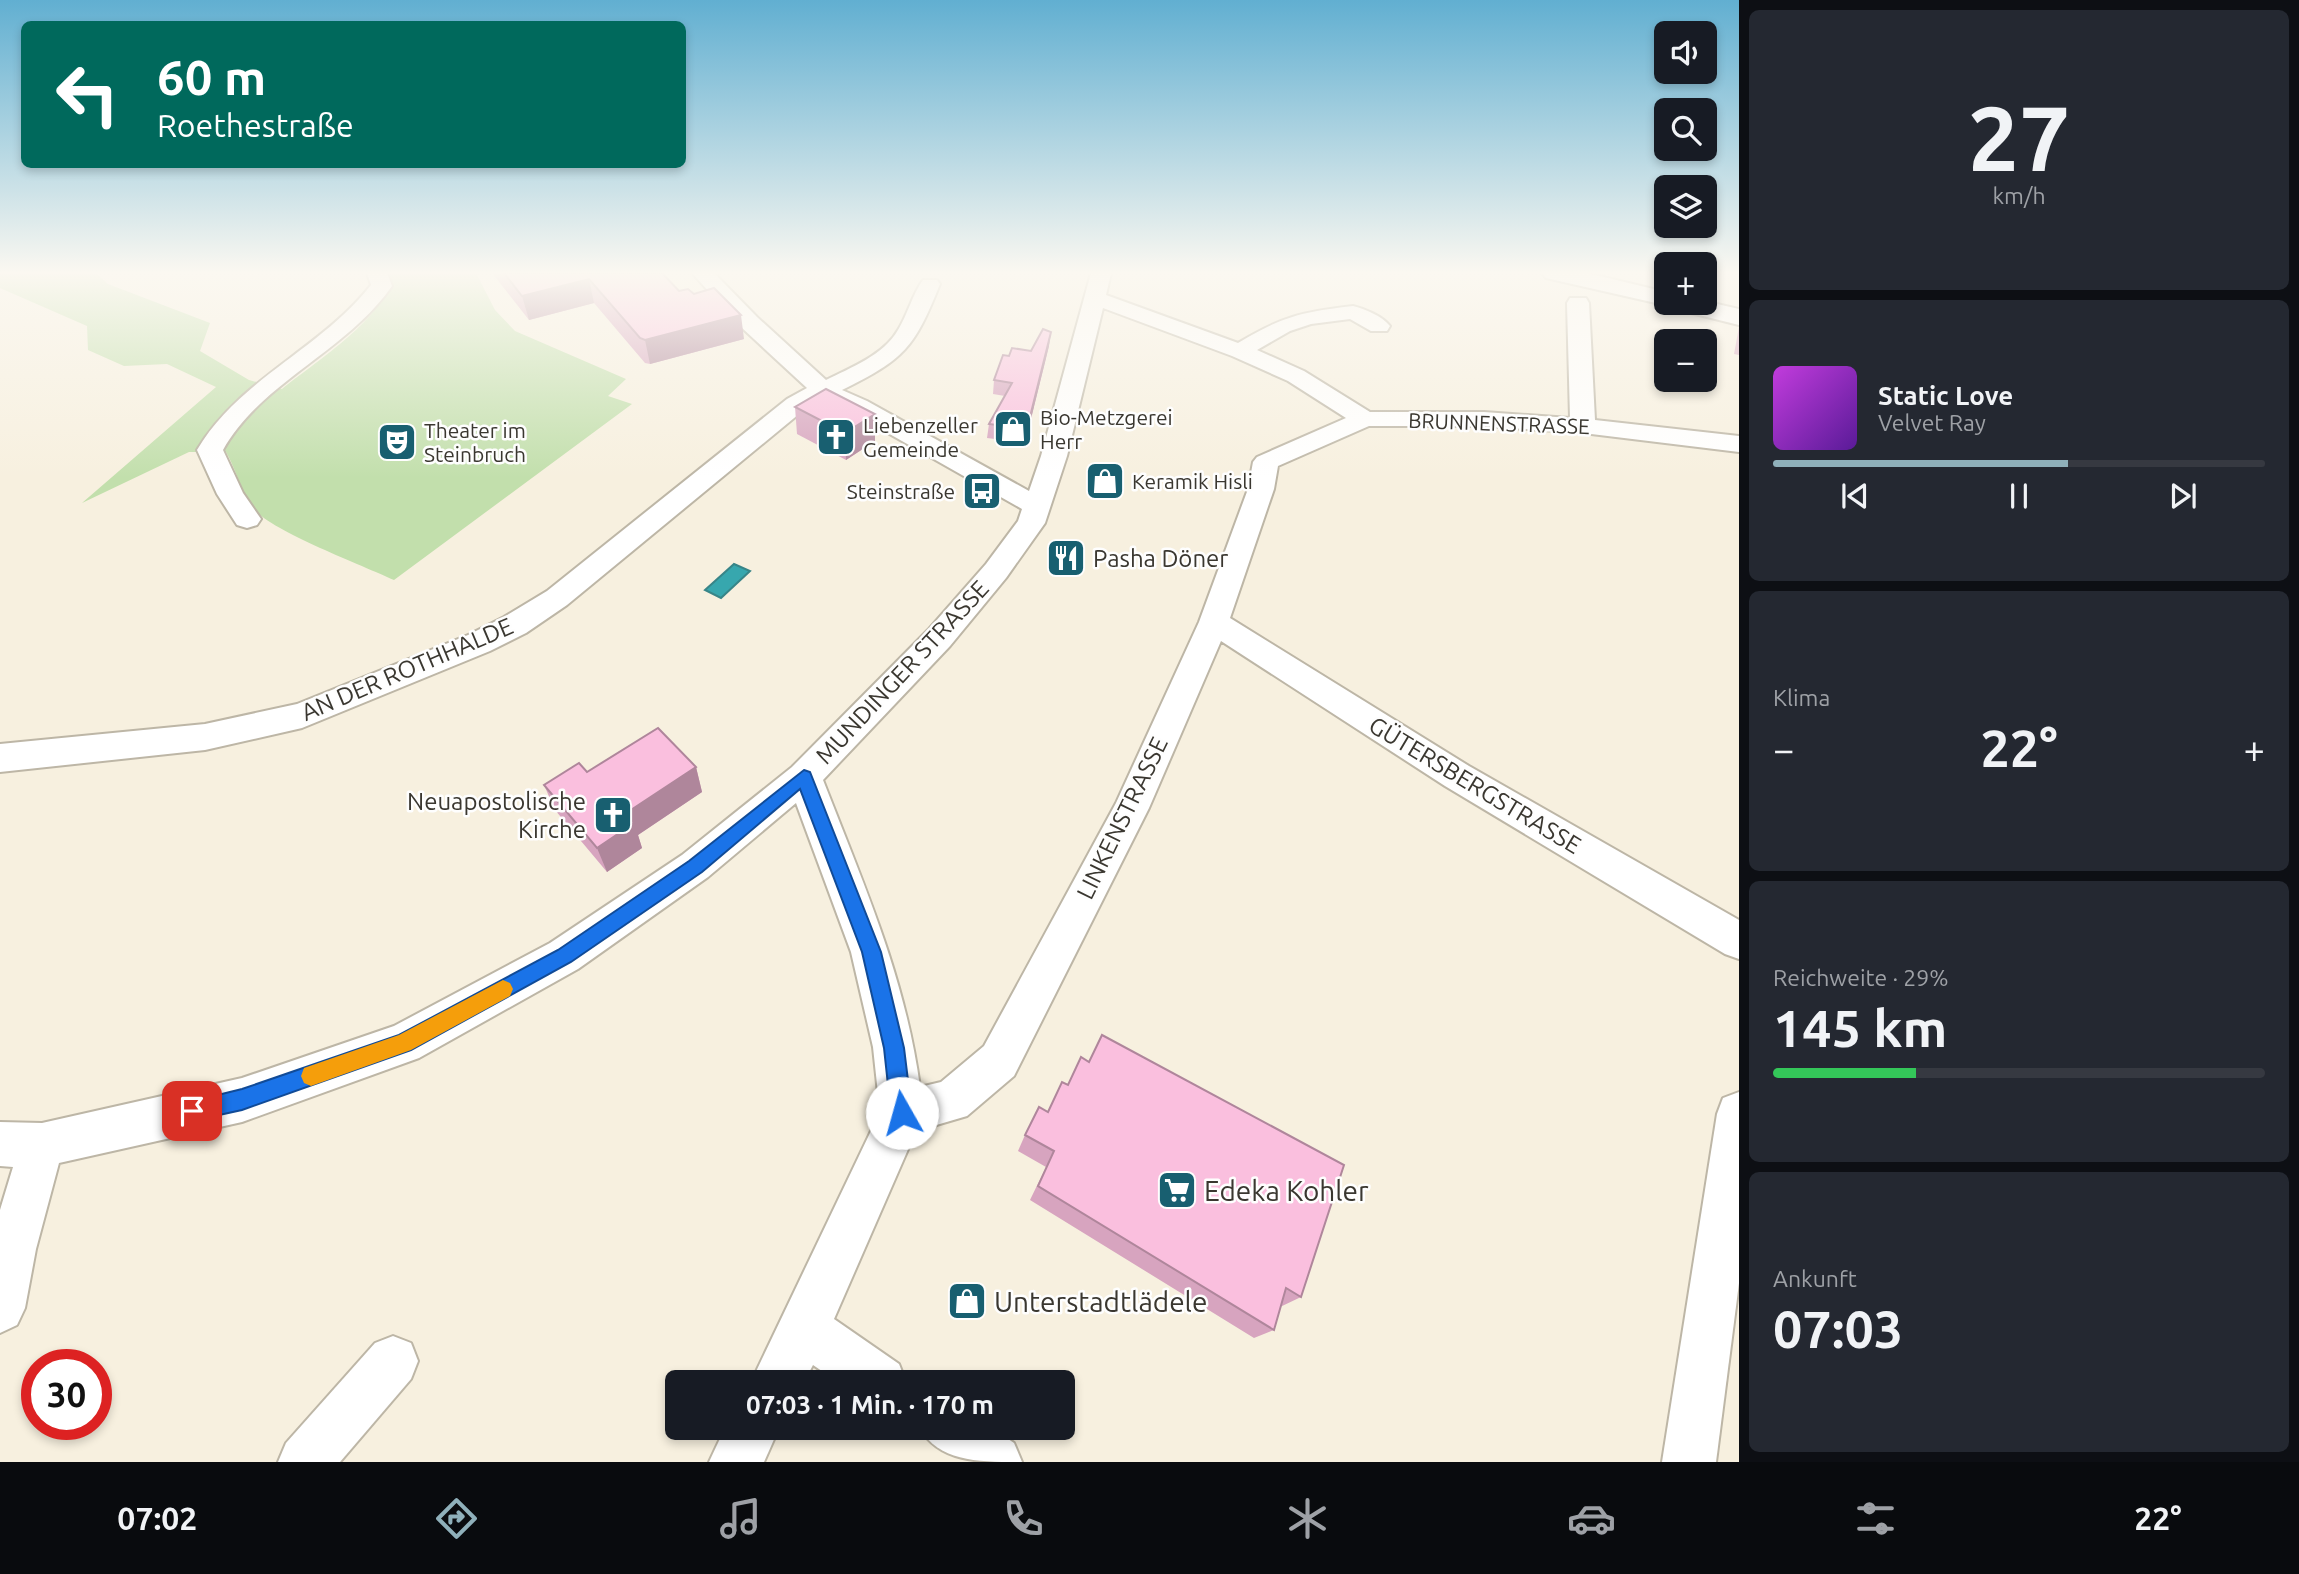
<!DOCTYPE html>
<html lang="de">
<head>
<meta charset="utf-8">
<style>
	:root { --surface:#171b24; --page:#242831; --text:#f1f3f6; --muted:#9ea1a6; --line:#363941; --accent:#8fb0ba }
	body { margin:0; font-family:Ubuntu,sans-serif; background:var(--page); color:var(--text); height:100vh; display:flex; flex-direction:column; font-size:26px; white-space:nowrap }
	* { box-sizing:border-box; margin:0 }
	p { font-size:23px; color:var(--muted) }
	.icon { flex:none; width:38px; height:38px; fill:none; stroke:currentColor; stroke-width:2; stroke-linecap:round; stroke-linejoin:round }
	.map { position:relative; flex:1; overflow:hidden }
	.drawer { display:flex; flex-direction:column; gap:10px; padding:10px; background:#0d0f14; width:560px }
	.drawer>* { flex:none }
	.hud { position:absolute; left:21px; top:21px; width:665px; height:147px; border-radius:10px; box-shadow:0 4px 10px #0003; background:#00695c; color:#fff; overflow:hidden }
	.controls { position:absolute; left:1654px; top:21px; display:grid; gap:14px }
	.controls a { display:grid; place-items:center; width:63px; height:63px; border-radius:10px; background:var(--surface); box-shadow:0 4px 10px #0003; font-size:35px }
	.speed { position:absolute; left:21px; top:1349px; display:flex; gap:14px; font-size:35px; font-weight:700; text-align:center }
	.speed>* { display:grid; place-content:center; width:91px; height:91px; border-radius:50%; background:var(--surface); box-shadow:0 4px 10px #0003; line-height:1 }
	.speed .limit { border:10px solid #d22; background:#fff; color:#111 }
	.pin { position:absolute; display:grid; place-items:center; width:60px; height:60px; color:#fff; margin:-30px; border-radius:14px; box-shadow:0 4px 10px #0006 }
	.me { position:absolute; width:77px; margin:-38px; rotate:353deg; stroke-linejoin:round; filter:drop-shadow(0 0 5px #0008) }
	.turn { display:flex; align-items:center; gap:24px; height:147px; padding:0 21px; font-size:32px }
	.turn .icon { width:91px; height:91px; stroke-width:2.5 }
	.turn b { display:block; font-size:49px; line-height:60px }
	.big { font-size:52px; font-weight:700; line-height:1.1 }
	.drawer .tile { flex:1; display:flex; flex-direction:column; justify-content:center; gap:10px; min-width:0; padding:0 24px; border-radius:10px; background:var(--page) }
	.drawer .dial { align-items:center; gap:0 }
	.dial b { font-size:91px; line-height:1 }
	.song { display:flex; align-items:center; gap:21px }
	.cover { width:84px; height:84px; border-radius:10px; background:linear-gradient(135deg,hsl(290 70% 55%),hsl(270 70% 35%)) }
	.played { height:7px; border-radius:4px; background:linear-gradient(90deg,var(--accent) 60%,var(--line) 60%) }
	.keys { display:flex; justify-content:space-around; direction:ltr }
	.heat { display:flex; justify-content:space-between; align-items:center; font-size:38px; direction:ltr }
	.charge { height:10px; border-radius:5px; background:linear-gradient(90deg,#34c759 29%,var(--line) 0) }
	.trip { position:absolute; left:665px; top:1370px; width:410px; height:70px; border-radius:10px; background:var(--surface); box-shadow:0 4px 10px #0003; font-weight:700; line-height:70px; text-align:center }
	.dock { display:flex; height:112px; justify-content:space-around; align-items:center; background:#090b0e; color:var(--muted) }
	.dock .icon { width:49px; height:49px }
	.dock .current { color:var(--accent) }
	.dock b { font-size:32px; color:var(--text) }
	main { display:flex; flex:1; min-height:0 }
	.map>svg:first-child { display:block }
	.green { fill:#c2dfac }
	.water { fill:#37a7ae; stroke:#388588; stroke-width:2 }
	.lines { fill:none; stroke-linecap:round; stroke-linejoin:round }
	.minor-casing { stroke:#bdb6a6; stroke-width:4 }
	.tertiary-casing { stroke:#bdb6a6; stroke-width:4 }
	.minor { fill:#fff; fill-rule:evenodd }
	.tertiary { fill:#fff; fill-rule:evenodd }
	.wall { fill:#d7a4bf }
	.shaded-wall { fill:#af869b }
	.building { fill:#fabfde; stroke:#af869b; stroke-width:2 }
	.route { fill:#1a73e8; stroke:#114b97; stroke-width:2 }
	.slow { fill:#f59e0b }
	.labels { text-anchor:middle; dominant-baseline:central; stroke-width:5; stroke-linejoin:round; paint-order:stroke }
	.far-poi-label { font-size:21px; fill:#3a3730; stroke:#fefefe; text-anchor:start }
	.far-street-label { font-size:21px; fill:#3a3730; stroke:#fefefe }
	.poi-label { font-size:24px; fill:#3a3730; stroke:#fefefe; text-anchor:start }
	.street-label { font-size:24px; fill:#3a3730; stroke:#fefefe }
	.near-poi-label { font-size:28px; fill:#3a3730; stroke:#fefefe; text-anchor:start }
</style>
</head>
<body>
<main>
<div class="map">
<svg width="1739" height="1462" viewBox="0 0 1739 1462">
	<rect width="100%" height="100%" fill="#f7f0df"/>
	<!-- green -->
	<path class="green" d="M0,273H96L108,284L210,323L200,351L249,380L282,389C314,363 379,322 390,282L386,273H476L495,310L515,331L626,379L608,396L632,404L394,580C364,566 272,531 255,510C241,493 237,471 226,452H189L82,503L216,387L167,364L124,366L88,350L87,326L0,288Z"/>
	<!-- water -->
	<path class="water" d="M734,564L750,571L721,598L705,590Z"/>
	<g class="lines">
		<!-- minor casing -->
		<g class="minor-casing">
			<g id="minor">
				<path d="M367,273H387L392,286C346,352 261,382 223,450L243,493L261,519L257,525L247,528L237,525L217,494L197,450C239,379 321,349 371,285Z"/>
				<path d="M692,273H714L757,317L826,380C850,368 884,355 898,330C908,314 912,295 923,280H937L940,284C914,348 905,359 842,390L867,401L1029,491L1041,456L1091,273H1111L1106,295L1238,343C1283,316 1302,312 1353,306C1365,309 1382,316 1390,326L1387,331H1371L1350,319L1311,324L1290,331L1257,350L1304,371L1370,412H1484L1570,418L1567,303L1570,298H1586L1589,303L1595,420L1739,436V452L1583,433L1484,426H1369L1278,466L1274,489L1230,618L1469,766L1739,920V959L1725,954L1445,786L1221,641L1149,808L1014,1076L967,1116L916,1131L834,1319L899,1364L906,1382H838L813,1365L804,1382H751L880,1112L873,1047L851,952L796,803L708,877L578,969L419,1058L242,1122L59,1163L36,1249L25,1308L17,1325L0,1333V1210L13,1167L0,1166V1122L42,1123L242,1078L394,1026L550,943L682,855L792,767L928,630L986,564L1018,521L1022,509L849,411L823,399L805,409L567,605L526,633L490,651L302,728L205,750L0,772V744L205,724L297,704L468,635L504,617L547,591L787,399L807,388L741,327ZM1103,308L1232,356L1288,381L1346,418L1257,457L1253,462L1248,489L1199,622L1116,803L984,1046L941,1082L920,1087C905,976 863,883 823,780L950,646L1006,578L1045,523L1067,456Z"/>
				<path d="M1739,1092V1283L1716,1462H1662L1717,1114L1723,1098Z"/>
				<path d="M393,1336L411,1343L418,1361L411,1379L340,1462H278L286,1443L375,1343Z"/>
				<path d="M725,1428H779L764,1462H709Z"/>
				<path d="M920,1428H992L1014,1443L1022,1462C978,1462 939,1462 920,1428Z"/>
			</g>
		</g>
		<!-- tertiary casing -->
		<g class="tertiary-casing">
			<path id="tertiary" d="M1542,273H1587L1666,292V303L1704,301L1739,309V325L1671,308L1669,306L1546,278Z"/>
		</g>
		<!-- minor -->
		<use href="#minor" class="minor"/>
		<!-- tertiary -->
		<use href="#tertiary" class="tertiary"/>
	</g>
	<!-- wall -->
	<g class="wall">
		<path d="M492,273H662L679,291L744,339L650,364L645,363L594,303L529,320Z"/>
		<path d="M1739,327V355L1734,354Z"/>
		<path d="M1049,346L1025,443L987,438L989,424L1005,396L993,394L994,380L1009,356Z"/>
		<path d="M795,407L875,441L846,460L797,434Z"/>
		<path d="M696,767L702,792L638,835L642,848L607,872L555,810L544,785L587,772Z"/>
		<path d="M1068,1085L1301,1297L1280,1307L1274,1330L1254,1338L1030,1200L1046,1167L1018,1151L1025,1135L1048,1112Z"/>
	</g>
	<!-- shaded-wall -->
	<g class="shaded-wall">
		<path d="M589,279L594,303L529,320L522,296Z"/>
		<path d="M741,315L744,339L650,364L645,340Z"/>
		<path d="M1051,332L1049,346L1025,443L1027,429Z"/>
		<path d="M875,414V441L846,460L845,433Z"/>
		<path d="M696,767L702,792L638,835L642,848L607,872L597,848L625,814Z"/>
	</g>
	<!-- building -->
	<g class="building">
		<path d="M504,273H662L679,291L688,289L694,294L714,288L741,315L645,340L640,338L589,279L522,296Z"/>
		<path d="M1043,329L1051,332L1027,429L989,424L1012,383L994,380L1003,355L1009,356L1012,348L1031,351Z"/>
		<path d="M826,389L875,414L845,433L795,407Z"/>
		<path d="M658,728L696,767L625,814L634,823L597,848L544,785L579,763L587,772Z"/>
		<path d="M1102,1035L1344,1165L1301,1297L1286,1288L1274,1330L1038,1186L1054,1151L1025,1135L1039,1107L1048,1112L1062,1082L1068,1085L1081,1057L1089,1062Z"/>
	</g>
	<!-- sky -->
	<linearGradient id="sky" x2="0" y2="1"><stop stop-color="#61afd1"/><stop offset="0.57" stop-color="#fbf8f1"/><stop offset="1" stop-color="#fbf8f1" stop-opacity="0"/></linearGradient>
	<rect width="1739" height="478" fill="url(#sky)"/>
	<!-- route -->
	<path class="route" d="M804,770L810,772L812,777L881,952L904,1048L912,1113L909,1120L902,1123L895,1120L891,1113L884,1048L862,952L800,789L702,872L571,962L411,1050L242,1110L192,1121L185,1118L181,1111L185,1103L242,1089L399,1035L558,950L689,861Z"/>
	<!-- slow -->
	<path class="slow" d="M503,980L510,983L513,989L510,996L411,1050L311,1086L304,1083L301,1076L304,1068L399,1035Z"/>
	<!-- icons -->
	<defs>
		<g id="shop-square" transform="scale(2.0125)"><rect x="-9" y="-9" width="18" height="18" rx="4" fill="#185f70" stroke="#fefefe"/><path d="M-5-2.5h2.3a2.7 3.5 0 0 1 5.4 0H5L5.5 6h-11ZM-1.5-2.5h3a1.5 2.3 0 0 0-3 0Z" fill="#fff"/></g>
		<g id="church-square" transform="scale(2.0125)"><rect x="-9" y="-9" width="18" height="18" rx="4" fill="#185f70" stroke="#fefefe"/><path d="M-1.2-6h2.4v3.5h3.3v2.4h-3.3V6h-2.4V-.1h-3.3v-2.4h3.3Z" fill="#fff"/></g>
		<g id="theatre-square" transform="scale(2.0125)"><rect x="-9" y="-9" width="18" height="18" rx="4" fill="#185f70" stroke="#fefefe"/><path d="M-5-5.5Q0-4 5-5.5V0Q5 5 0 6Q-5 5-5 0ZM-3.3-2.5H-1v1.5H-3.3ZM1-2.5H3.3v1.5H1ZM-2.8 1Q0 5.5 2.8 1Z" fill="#fff"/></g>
		<g id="bus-square" transform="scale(2.0125)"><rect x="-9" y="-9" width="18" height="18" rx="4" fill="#185f70" stroke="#fefefe"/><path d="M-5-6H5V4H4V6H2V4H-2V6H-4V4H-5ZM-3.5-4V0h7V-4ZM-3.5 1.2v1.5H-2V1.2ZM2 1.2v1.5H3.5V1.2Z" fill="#fff"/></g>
		<g id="restaurant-square" transform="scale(2.0125)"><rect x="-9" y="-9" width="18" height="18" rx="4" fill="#185f70" stroke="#fefefe"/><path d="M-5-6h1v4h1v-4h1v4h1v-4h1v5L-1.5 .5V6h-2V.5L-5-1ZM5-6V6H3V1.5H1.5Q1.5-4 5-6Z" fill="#fff"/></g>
		<g id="supermarket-square" transform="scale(2.0125)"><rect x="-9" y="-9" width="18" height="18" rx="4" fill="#185f70" stroke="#fefefe"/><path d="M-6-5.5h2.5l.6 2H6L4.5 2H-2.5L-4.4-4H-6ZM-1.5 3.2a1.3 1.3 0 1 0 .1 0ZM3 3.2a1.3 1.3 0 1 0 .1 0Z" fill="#fff"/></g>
	</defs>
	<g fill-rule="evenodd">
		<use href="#shop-square" x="1013" y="429"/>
		<use href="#church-square" x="836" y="437"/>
		<use href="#theatre-square" x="397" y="442"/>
		<use href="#shop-square" x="1105" y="481"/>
		<use href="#bus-square" x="982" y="491"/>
		<use href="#restaurant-square" x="1066" y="558"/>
		<use href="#church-square" x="613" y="815"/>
		<use href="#supermarket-square" x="1177" y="1190"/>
		<use href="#shop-square" x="967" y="1301"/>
	</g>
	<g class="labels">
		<!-- far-poi labels -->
		<g class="far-poi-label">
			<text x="1040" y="417">Bio-Metzgerei<tspan x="1040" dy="24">Herr</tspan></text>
			<text x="863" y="425">Liebenzeller<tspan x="863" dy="24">Gemeinde</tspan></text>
			<text x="424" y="430">Theater im<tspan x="424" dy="24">Steinbruch</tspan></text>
			<text x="1132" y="481">Keramik Hisli</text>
			<text x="955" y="491" text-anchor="end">Steinstraße</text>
		</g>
		<!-- far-street labels -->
		<g class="far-street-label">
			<text transform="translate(1499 423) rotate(2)">BRUNNENSTRASSE</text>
		</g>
		<!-- poi labels -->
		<g class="poi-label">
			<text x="1093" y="558">Pasha Döner</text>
			<text x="586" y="801" text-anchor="end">Neuapostolische<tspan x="586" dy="28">Kirche</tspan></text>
		</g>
		<!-- street labels -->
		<g class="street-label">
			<text transform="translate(407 669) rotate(-23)">AN DER ROTHHALDE</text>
			<text transform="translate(902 672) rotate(-47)">MUNDINGER STRASSE</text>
			<text transform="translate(1475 785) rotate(31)">GÜTERSBERGSTRASSE</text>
			<text transform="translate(1122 818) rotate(-64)">LINKENSTRASSE</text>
		</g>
		<!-- near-poi labels -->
		<g class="near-poi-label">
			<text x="1204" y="1190">Edeka Kohler</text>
			<text x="994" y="1301">Unterstadtlädele</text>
		</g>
	</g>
</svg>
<div class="controls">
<a><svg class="icon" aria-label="sound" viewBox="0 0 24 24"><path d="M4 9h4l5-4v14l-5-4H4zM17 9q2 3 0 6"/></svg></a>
<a><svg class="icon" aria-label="search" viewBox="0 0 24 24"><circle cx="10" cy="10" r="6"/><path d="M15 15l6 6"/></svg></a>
<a><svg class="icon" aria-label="layers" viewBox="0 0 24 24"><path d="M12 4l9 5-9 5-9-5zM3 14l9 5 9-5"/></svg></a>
<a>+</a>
<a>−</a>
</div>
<div class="speed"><div class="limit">30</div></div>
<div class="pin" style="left:192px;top:1111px;background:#d93025"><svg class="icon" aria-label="arrive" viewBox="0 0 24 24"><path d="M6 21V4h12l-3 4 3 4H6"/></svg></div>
<svg class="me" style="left:902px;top:1113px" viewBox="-20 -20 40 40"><circle r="19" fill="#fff"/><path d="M0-13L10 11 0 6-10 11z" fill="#1a73e8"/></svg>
<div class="trip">07:03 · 1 Min. · 170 m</div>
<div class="hud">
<div class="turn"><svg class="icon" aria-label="left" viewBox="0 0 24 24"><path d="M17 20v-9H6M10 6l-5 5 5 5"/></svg><div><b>60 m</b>Roethestraße</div></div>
</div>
</div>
<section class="drawer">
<div class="tile dial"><b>27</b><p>km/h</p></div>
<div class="tile">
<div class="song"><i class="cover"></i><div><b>Static Love</b><p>Velvet Ray</p></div></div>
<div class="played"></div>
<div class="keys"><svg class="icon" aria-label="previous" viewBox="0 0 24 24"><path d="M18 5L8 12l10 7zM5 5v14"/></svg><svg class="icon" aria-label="pause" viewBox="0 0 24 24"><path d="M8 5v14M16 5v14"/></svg><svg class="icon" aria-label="next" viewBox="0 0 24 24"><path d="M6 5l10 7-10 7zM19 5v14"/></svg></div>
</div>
<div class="tile"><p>Klima</p>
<div class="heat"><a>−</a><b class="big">22°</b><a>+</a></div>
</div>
<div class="tile"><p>Reichweite · 29%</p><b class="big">145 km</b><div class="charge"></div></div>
<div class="tile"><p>Ankunft</p><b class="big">07:03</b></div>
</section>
</main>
<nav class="dock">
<b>07:02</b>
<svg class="icon current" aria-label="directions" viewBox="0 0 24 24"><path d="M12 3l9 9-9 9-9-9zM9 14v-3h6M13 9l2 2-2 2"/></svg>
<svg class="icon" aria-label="music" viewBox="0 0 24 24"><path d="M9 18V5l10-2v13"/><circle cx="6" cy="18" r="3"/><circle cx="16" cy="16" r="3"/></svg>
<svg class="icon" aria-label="phone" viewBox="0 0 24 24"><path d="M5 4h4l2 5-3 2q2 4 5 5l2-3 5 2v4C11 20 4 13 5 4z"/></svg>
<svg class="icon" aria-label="climate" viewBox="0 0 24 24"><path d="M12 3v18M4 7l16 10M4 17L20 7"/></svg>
<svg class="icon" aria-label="car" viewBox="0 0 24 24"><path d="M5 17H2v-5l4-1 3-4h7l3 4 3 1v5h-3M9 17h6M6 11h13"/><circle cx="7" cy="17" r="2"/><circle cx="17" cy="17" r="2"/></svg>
<svg class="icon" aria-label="filters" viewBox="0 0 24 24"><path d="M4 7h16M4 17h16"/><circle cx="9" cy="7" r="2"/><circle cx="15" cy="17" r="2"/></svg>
<b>22°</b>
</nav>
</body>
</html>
